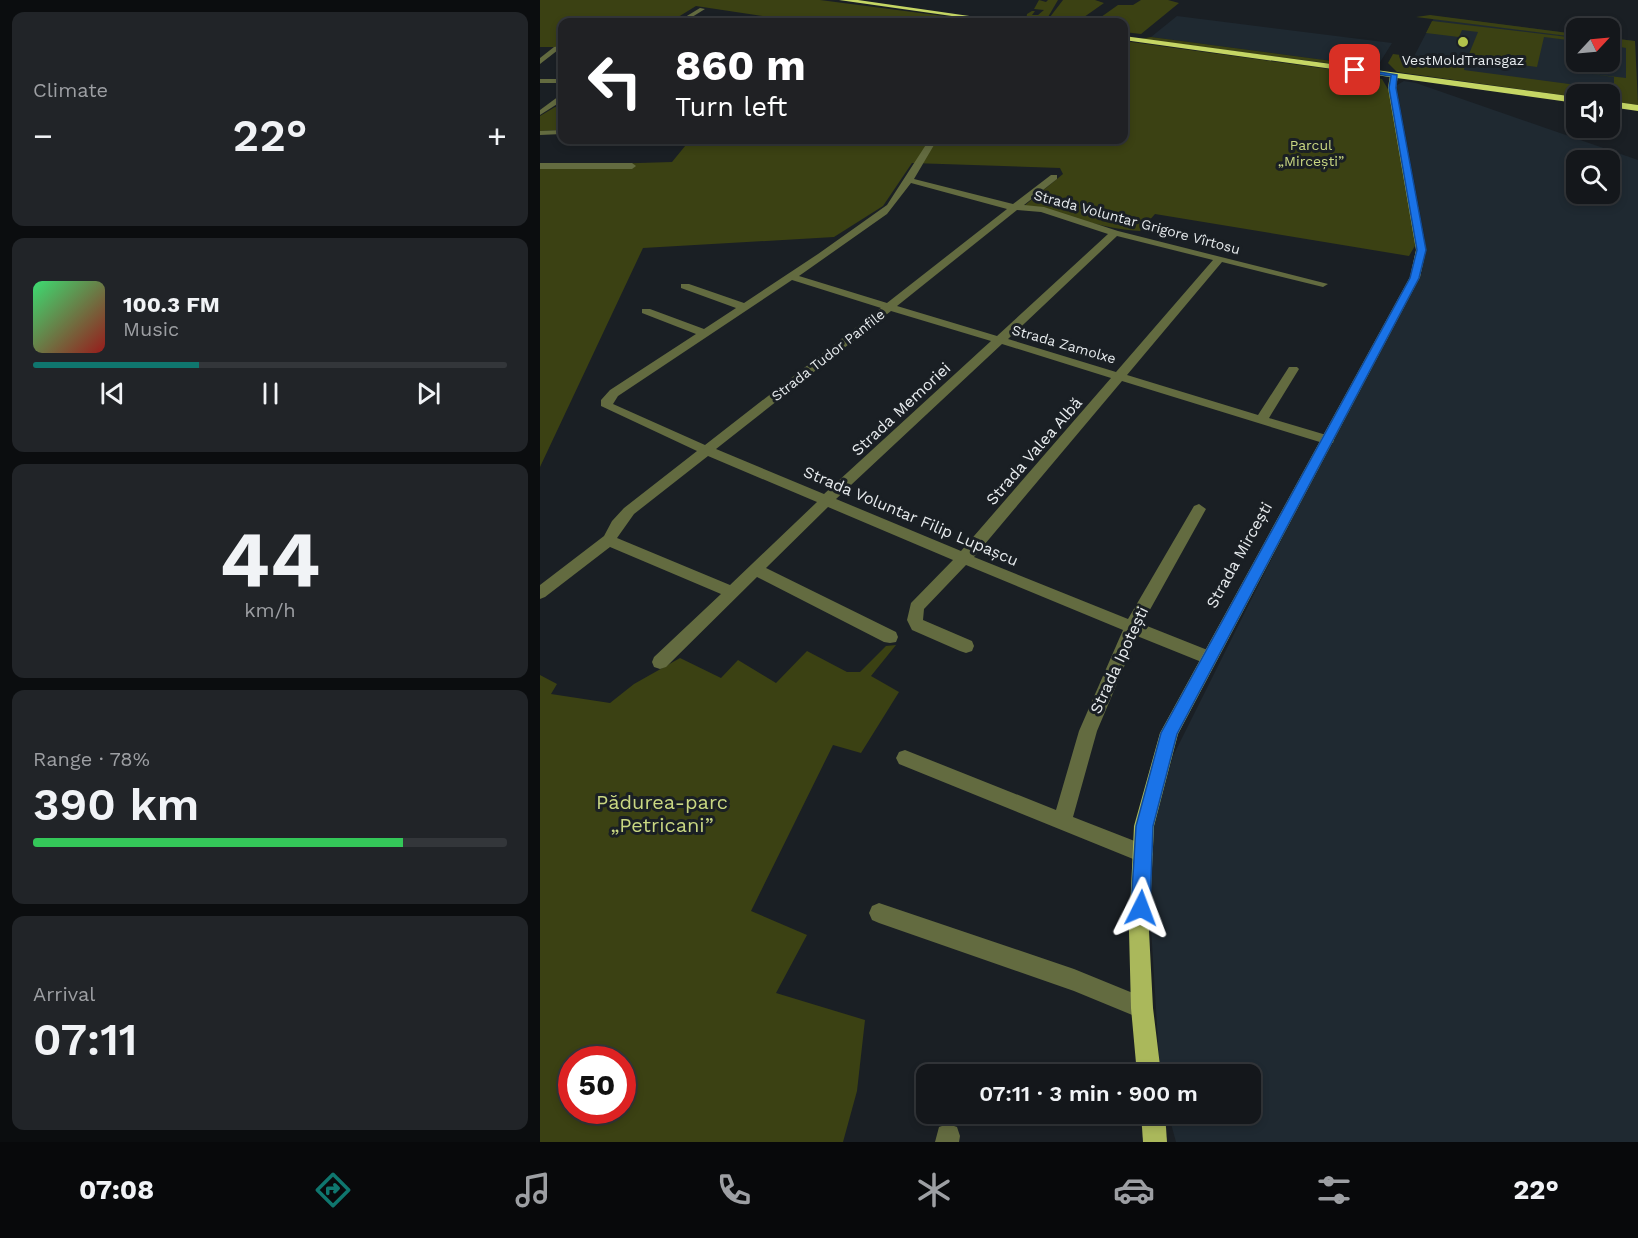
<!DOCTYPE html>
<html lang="en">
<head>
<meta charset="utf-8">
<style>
	:root { --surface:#14171b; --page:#212428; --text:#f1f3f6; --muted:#9d9fa3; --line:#33363a; --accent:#0f766e }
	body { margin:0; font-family:"Work Sans",sans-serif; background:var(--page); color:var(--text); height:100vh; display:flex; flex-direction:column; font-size:22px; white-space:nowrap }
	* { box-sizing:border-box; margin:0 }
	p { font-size:20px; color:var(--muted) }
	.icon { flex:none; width:33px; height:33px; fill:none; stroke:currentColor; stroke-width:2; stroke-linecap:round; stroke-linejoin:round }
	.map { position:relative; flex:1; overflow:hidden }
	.side { display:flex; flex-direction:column; gap:12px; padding:12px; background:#0b0d0f; width:540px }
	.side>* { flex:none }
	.hud { position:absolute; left:18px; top:18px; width:570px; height:126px; border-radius:12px; box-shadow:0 3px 9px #0003,0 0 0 2px var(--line); background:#202124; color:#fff; overflow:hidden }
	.needle { width:39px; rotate:64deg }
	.tools { position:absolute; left:1026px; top:18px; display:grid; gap:12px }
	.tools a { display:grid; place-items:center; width:54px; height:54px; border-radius:12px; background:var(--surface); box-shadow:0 3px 9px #0003,0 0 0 2px var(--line); font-size:30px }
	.speed { position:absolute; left:18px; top:1046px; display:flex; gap:12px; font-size:30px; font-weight:700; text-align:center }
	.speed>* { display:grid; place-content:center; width:78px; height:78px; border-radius:50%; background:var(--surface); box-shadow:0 3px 9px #0003,0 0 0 2px var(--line); line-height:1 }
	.speed .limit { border:9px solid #d22; background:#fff; color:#111 }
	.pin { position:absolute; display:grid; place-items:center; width:51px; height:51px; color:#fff; margin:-26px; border-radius:12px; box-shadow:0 3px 9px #0006 }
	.me { position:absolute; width:66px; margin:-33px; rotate:3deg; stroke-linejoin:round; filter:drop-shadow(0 0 4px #0008) }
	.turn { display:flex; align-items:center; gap:21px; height:126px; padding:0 18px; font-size:27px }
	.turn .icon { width:78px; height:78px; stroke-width:2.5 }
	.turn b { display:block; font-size:42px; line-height:51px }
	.big { font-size:45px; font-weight:600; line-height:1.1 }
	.side .tile { flex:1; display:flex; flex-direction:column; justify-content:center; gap:9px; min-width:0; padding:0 21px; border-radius:12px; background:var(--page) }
	.side .dial { align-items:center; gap:0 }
	.dial b { font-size:78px; line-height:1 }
	.song { display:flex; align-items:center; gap:18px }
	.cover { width:72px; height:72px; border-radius:9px; background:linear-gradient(135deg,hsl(140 70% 55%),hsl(0 70% 35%)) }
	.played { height:6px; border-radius:3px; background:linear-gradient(90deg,var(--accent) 35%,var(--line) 35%) }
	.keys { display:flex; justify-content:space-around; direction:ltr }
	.heat { display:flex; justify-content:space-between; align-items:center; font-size:33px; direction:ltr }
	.charge { height:9px; border-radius:4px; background:linear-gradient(90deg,#34c759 78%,var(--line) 0) }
	.trip { position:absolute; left:376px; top:1064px; width:345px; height:60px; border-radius:12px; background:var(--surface); box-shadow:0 3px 9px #0003,0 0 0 2px var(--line); font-weight:600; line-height:60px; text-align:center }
	.tabs { display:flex; height:96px; justify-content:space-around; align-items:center; background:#08090b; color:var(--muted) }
	.tabs .icon { width:42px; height:42px }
	.tabs .active { color:var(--accent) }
	.tabs b { font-size:27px; color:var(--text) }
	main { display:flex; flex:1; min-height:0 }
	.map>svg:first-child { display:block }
	.built { fill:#1f2931; fill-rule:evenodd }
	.green { fill:#3b4113; fill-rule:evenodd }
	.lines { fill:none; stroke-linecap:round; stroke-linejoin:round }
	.minor { fill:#636b40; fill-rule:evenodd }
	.major { fill:#aab85b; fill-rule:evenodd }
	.highway { fill:#c5d664; fill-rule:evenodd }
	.route { fill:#1a73e8; stroke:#114b97; stroke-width:1.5 }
	.poi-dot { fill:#b2c34c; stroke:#1a1f24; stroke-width:2 }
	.labels { text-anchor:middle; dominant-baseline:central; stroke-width:6; stroke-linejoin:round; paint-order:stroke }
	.far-poi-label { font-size:14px; fill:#e7ebee; stroke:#1a1f24 }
	.far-park-label { font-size:14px; fill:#c9d782; stroke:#1a1f24 }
	.far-street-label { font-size:14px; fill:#e7ebee; stroke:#1a1f24 }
	.street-label { font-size:16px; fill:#e7ebee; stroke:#1a1f24 }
	.near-park-label { font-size:20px; fill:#c9d782; stroke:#1a1f24 }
</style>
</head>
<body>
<main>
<section class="side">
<div class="tile"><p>Climate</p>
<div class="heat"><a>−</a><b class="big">22°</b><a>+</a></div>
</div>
<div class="tile">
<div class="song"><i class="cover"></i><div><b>100.3 FM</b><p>Music</p></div></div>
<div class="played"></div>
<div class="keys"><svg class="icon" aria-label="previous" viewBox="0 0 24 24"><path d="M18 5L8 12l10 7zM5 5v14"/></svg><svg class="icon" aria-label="pause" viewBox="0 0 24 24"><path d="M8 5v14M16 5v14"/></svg><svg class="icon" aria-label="next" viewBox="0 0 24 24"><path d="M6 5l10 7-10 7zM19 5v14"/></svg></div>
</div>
<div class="tile dial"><b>44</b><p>km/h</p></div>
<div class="tile"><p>Range · 78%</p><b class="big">390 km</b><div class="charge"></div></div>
<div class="tile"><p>Arrival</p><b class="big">07:11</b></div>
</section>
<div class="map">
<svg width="1098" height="1142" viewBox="0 0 1098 1142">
	<rect width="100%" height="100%" fill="#1a1f24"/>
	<!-- built -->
	<g class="built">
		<path d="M637,16L852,43L837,67L611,37Z"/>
		<path d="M895,16L1036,34V62H1070V38L1095,41L1098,98L868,68Z"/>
		<path d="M864,81L876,83L1098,160V1142H636L628,1113H711V1074H620L610,911L614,823L633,756L736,550L882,272L885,239L857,88V85ZM1036,160H1070V194H1036Z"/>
	</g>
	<!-- green -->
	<g class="green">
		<path d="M0,0H280L450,22H261L156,6L130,22H22V47H0Z"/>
		<path d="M499,0L506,2L508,0H518L508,17L513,21L510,17L523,0H555L564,3L537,22H486L487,14L492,11H495L492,15H498L504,10L494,9Z"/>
		<path d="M601,0H628L639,3L601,34L584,32V22H554L578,5H593Z"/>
		<path d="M890,15L1036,34V37L876,17Z"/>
		<path d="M892,21L1036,38V41L1004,37L997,67L975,64L976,61L943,57L942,60L919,59L922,53L929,54L938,32L922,30L919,37L886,33Z"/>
		<path d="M611,37L837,67L833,69L601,39Z"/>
		<path d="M1070,38L1095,41L1098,105L1070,101V94H1036V97L857,72L848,63L853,54L923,63L925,64L924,70L1074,90V77L1052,74L1086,78V48L1070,45Z"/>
		<path d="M584,41L810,72L842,79L849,91L876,244L869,256L615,214L600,231C564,229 521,214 484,206L523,174L520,168L372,163L343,206L294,237L103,248L0,467V166L132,162L150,140H584Z"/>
		<path d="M15,107L22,108V130L0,131V116Z"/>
		<path d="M356,645L331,676L359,692L321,753L293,745L211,911L267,935L236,993L325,1020L317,1091L303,1142H0V675L17,684L11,694L70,703L94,684L140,658L181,678L198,660L236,683L267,651L307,672H320L346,646ZM32,1059H82V1110H32Z"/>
	</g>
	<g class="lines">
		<!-- minor -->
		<g class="minor">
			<path d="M160,8L165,9L144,22H137Z"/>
			<path d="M22,46V50H18L0,64V58L14,47Z"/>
			<rect x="0" y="79" width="22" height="4"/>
			<path d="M19,96H22V101L0,115V110Z"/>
			<path d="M22,130V134L0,135V131Z"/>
			<path d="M389,140H397L374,179L473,204L511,175H517V179L484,205L504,207L578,231L788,284L783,287L682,262L587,375L718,415L749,367H757L759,369L729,418L793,437L794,440L793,443H783L582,381L434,557L588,619L654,506L659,504L666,509L602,624L675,653L677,658L675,663L669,665L597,636L557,731L533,817L610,847L613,854L610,861L603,863L359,764L356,758L359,752L365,750L516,810L539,731L583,630L426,565L384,609L383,620L432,641L434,646L432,651L426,653L420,651L372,630L367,620L371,603L413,560L288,507L226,568L356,632L358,637L356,642L350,643L344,642L217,577L126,667L120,669L114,667L112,662L114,657L181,594L70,547L5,597L0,599V585L64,536L72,521L84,508L157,451L61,406V400L70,390L156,334L102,313V309H110L164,329L196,308L141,288V284H149L204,303L278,254L347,205ZM371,183L467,209L347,303L259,276L347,214ZM477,210L501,212L568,234L457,336L357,306ZM577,236L673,260L576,372L468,339ZM252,280L341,308L165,445L73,404L78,396ZM351,311L451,341L284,494L176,449ZM462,344L571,378L421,551L296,499ZM168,456L277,502L190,585L77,538L94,514Z"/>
			<path d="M0,163H92L96,166L92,169H0Z"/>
			<path d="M339,903L534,969L610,1000L613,1008L610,1016L602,1019L534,991L339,923L332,920L329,913L332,906Z"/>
			<path d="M408,1124L417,1127L420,1136L419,1142H395L399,1127Z"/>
		</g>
		<!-- major -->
		<g class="major">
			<path d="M854,73L858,75L856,88L886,250L880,277L638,734L614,826L609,931L613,1008L621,1074H597L591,1008L589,931L594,826L620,733L870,277L876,250L848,88L850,75Z"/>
			<path d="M601,1113H625L627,1142H603Z"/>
		</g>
		<!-- highway -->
		<g class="highway">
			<path d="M299,0H318L471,22H454Z"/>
			<path d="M584,36L1036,97V103L584,40Z"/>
			<path d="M1070,101L1098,105V111L1070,107Z"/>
		</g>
	</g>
	<!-- route -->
	<path class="route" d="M815,68L857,75L856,88L886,250L879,278L637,734L613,826L610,908L607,915L601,918L594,915L591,908L596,826L621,733L870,278L877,250L849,88L851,76L813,71Z"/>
	<!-- markers -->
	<circle class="poi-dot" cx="923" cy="42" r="6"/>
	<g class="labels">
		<!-- far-poi labels -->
		<g class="far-poi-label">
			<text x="923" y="60">VestMoldTransgaz</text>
		</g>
		<!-- far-park labels -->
		<g class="far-park-label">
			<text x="771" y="145">Parcul<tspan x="771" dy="16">„Mircești”</tspan></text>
		</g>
		<!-- far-street labels -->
		<g class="far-street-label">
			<text transform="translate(597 222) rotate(15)">Strada Voluntar Grigore Vîrtosu</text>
			<text transform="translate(524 344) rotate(16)">Strada Zamolxe</text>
			<text transform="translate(288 355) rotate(-38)">Strada Tudor Panfile</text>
		</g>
		<!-- street labels -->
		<g class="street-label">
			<text transform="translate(361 409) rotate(-43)">Strada Memoriei</text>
			<text transform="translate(494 451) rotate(-49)">Strada Valea Albă</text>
			<text transform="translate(371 516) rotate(23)">Strada Voluntar Filip Lupașcu</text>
			<text transform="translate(699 555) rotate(-61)">Strada Mircești</text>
			<text transform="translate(579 660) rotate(-65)">Strada Ipotești</text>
		</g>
		<!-- near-park labels -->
		<g class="near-park-label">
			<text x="122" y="802">Pădurea-parc<tspan x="122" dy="23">„Petricani”</tspan></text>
		</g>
	</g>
</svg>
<div class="tools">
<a><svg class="needle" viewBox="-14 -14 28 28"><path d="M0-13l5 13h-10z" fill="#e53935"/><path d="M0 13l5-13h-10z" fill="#9d9fa3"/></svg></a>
<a><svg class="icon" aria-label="sound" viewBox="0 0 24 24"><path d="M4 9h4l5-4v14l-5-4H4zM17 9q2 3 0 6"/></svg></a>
<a><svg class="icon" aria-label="search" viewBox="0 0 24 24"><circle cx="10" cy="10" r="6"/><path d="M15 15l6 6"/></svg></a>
</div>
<div class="speed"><div class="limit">50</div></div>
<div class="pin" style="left:815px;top:70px;background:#d93025"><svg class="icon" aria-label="arrive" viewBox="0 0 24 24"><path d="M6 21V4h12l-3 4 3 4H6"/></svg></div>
<svg class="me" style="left:601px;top:908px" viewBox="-20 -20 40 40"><path d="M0-17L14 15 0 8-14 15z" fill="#1a73e8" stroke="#fff" stroke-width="4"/></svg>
<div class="trip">07:11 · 3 min · 900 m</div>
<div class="hud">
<div class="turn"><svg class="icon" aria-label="left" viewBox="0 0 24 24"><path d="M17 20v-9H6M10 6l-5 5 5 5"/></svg><div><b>860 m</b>Turn left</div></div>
</div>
</div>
</main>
<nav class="tabs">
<b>07:08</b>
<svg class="icon active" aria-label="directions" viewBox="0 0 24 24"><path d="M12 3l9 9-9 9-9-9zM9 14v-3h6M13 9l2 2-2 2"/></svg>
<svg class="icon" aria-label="music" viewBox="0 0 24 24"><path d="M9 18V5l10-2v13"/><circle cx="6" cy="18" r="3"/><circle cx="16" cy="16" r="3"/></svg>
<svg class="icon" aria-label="phone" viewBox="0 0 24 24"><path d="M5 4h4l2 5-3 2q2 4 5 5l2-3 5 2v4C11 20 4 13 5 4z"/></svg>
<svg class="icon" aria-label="climate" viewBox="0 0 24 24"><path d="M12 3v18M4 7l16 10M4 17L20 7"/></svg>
<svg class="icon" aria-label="car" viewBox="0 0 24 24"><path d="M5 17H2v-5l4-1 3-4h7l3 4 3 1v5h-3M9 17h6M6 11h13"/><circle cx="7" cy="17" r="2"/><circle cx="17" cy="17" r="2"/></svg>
<svg class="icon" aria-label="filters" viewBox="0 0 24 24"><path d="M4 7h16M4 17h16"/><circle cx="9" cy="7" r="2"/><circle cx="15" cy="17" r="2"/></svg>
<b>22°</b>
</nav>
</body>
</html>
